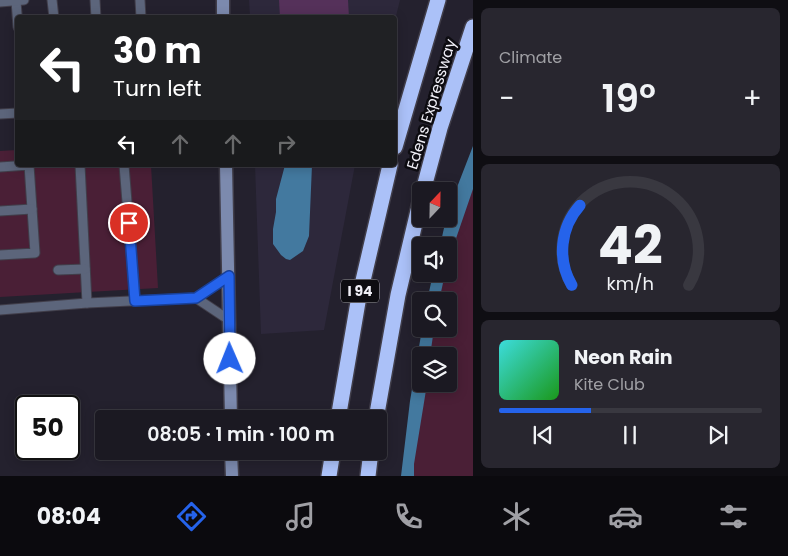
<!DOCTYPE html>
<html lang="en">
<head>
<meta charset="utf-8">
<style>
	:root { --surface:#1b1922; --page:#28262f; --text:#f1f3f6; --muted:#a0a0a5; --line:#393840; --accent:#2563eb }
	body { margin:0; font-family:Poppins,sans-serif; background:var(--page); color:var(--text); height:100vh; display:flex; flex-direction:column; font-size:19px; white-space:nowrap }
	* { box-sizing:border-box; margin:0 }
	p { font-size:16px; color:var(--muted) }
	.icon { flex:none; width:28px; height:28px; fill:none; stroke:currentColor; stroke-width:2; stroke-linecap:round; stroke-linejoin:round }
	.map { position:relative; flex:1; overflow:hidden }
	.panel { display:flex; flex-direction:column; gap:8px; padding:8px; background:#0f0e13; width:315px }
	.panel>* { flex:none }
	.banner { position:absolute; left:15px; top:15px; width:382px; height:152px; border-radius:5px; box-shadow:0 2px 12px #0003,0 0 0 1px var(--line); background:#202124; color:#fff; overflow:hidden }
	.needle { width:32px; rotate:22deg }
	.tools { position:absolute; left:412px; top:182px; display:grid; gap:10px }
	.tools a { display:grid; place-items:center; width:45px; height:45px; border-radius:5px; background:var(--surface); box-shadow:0 2px 12px #0003,0 0 0 1px var(--line); font-size:25px }
	.speed { position:absolute; left:15px; top:395px; display:flex; gap:10px; font-size:25px; font-weight:700; text-align:center }
	.speed>* { display:grid; place-content:center; width:65px; height:65px; border-radius:50%; background:var(--surface); box-shadow:0 2px 12px #0003,0 0 0 1px var(--line); line-height:1 }
	.speed .limit { border:2px solid #111; border-radius:8px; background:#fff; color:#111 }
	.pin { position:absolute; display:grid; place-items:center; width:42px; height:42px; color:#fff; margin:-21px; border:2px solid #fff; border-radius:50%; box-shadow:0 1px 5px #0007 }
	.me { position:absolute; width:55px; margin:-28px; rotate:359deg; stroke-linejoin:round; filter:drop-shadow(0 0 4px #0008) }
	.turn { display:flex; align-items:center; gap:18px; height:105px; padding:0 15px; font-size:22px }
	.turn .icon { width:65px; height:65px; stroke-width:2.5 }
	.turn b { display:block; font-size:35px; line-height:42px }
	.lanes { display:flex; align-items:center; height:48px; padding:0 15px; background:#0003; justify-content:center; gap:25px; direction:ltr }
	.lanes .off { opacity:.35 }
	.big { font-size:38px; font-weight:600; line-height:1.1 }
	.panel .card { flex:1; display:flex; flex-direction:column; justify-content:center; gap:8px; min-width:0; padding:0 18px; border-radius:8px; background:var(--page) }
	.panel .dial { align-items:center; gap:0 }
	.dial svg { height:130px; overflow:visible; fill:none; stroke:var(--line); stroke-width:7; stroke-linecap:round; text-anchor:middle }
	.dial text { fill:var(--text); stroke:none }
	.song { display:flex; align-items:center; gap:15px }
	.cover { width:60px; height:60px; border-radius:8px; background:linear-gradient(135deg,hsl(180 70% 55%),hsl(120 70% 35%)) }
	.played { height:5px; border-radius:2px; background:linear-gradient(90deg,var(--accent) 35%,var(--line) 35%) }
	.keys { display:flex; justify-content:space-around; direction:ltr }
	.heat { display:flex; justify-content:space-between; align-items:center; font-size:28px; direction:ltr }
	.trip { position:absolute; left:95px; top:410px; width:292px; height:50px; border-radius:5px; background:var(--surface); box-shadow:0 2px 12px #0003,0 0 0 1px var(--line); font-weight:600; line-height:50px; text-align:center }
	.tabs { display:flex; height:80px; justify-content:space-around; align-items:center; background:#0b0a0e; color:var(--muted) }
	.tabs .icon { width:35px; height:35px }
	.tabs .active { color:var(--accent) }
	.tabs b { font-size:22px; color:var(--text) }
	main { display:flex; flex:1; min-height:0 }
	.map>svg:first-child { display:block }
	.built { fill:#2d283b }
	.green { fill:#4a1f36 }
	.water { fill:#43799f }
	.building { fill:#55315a }
	.lines { fill:none; stroke-linecap:round; stroke-linejoin:round }
	.lane-casing { stroke:#413e4a; stroke-width:11 }
	.secondary-casing { stroke:#413e4a; stroke-width:15 }
	.highway-casing { stroke:#413e4a; stroke-width:18 }
	.lane { stroke:#5c657b; stroke-width:9 }
	.secondary { stroke:#7c8aae; stroke-width:12 }
	.highway { stroke:#abc1f8; stroke-width:15 }
	.route-casing { stroke:#184099; stroke-width:12 }
	.route { stroke:#2563eb; stroke-width:9 }
	.labels { text-anchor:middle; dominant-baseline:central; stroke-width:5; stroke-linejoin:round; paint-order:stroke }
	.shield { fill:#0d0c11; stroke:#acabb2; stroke-width:1 }
	.shield-label { font-size:14px; font-weight:bold; fill:#f0eff7 }
	.street-label { font-size:15px; fill:#f0eff7; stroke:#0d0c11 }
</style>
</head>
<body>
<main>
<div class="map">
<svg width="473" height="476" viewBox="0 0 473 476">
	<rect width="100%" height="100%" fill="#24212e"/>
	<!-- built -->
	<g class="built">
		<path d="M249,0H400L395,20V18L250,17Z"/>
		<path d="M255,165H355L324,330L261,334Z"/>
	</g>
	<!-- green -->
	<g class="green">
		<path d="M17,150L18,165H151L158,288L0,297V151Z"/>
		<path d="M473,169V476H408L421,384H449V356H424L429,329H449V301H435L441,274H449V246Z"/>
	</g>
	<!-- water -->
	<g class="water">
		<path d="M473,146V189L449,259V246H440L446,219H449V208Z"/>
		<path d="M285,165H312L309,236L303,251L290,260L286,259L281,255L273,244V229L276,212V199Z"/>
		<path d="M433,274H445L439,301H427Z"/>
		<path d="M422,329H434L430,356H421V384H427L414,464V476H401L410,401Z"/>
	</g>
	<!-- building -->
	<path class="building" d="M279,0H348L349,18H280Z"/>
	<g class="lines">
		<!-- lane casing -->
		<g class="lane-casing">
			<g id="lane">
				<path d="M52,0L54,18"/>
				<path d="M95,0L96,18"/>
				<path d="M140,0L141,18"/>
				<path d="M16,1L18,27"/>
				<path d="M0,2L24,0"/>
				<path d="M0,114L18,113"/>
				<path d="M80,165L87,303"/>
				<path d="M124,165L135,301"/>
				<path d="M0,167L29,165L35,253L0,255"/>
				<path d="M0,211L32,209"/>
				<path d="M58,270L85,269"/>
				<path d="M196,298L229,320"/>
				<path d="M0,310L87,303L196,298L229,276"/>
			</g>
		</g>
		<!-- secondary casing -->
		<g class="secondary-casing">
			<g id="secondary">
				<path d="M223,0V18"/>
				<path d="M226,165L231,419"/>
				<path d="M231,451L232,476"/>
			</g>
		</g>
		<!-- highway casing -->
		<g class="highway-casing">
			<g id="highway">
				<path d="M395,147L438,0"/>
				<path d="M423,191L440,128L473,27"/>
				<path d="M338,419L358,302L390,165"/>
				<path d="M376,419L398,295L421,198"/>
				<path d="M329,476L333,451"/>
				<path d="M368,476L371,451"/>
			</g>
		</g>
		<!-- lane -->
		<use href="#lane" class="lane"/>
		<!-- secondary -->
		<use href="#secondary" class="secondary"/>
		<!-- highway -->
		<use href="#highway" class="highway"/>
	</g>
	<g class="lines">
		<!-- route casing -->
		<g class="route-casing">
			<path id="route" d="M129,223L135,301L196,298L229,276L230,359"/>
		</g>
		<!-- route -->
		<use href="#route" class="route"/>
	</g>
	<g class="labels">
		<!-- shield labels -->
		<rect class="shield" x="341" y="279.5" width="38" height="23" rx="4"/>
		<g class="shield-label">
			<text x="360" y="291">I 94</text>
		</g>
		<!-- street labels -->
		<g class="street-label">
			<text transform="translate(431 104) rotate(-73)">Edens Expressway</text>
		</g>
	</g>
</svg>
<div class="tools">
<a><svg class="needle" viewBox="-14 -14 28 28"><path d="M0-13l5 13h-10z" fill="#e53935"/><path d="M0 13l5-13h-10z" fill="#a0a0a5"/></svg></a>
<a><svg class="icon" aria-label="sound" viewBox="0 0 24 24"><path d="M4 9h4l5-4v14l-5-4H4zM17 9q2 3 0 6"/></svg></a>
<a><svg class="icon" aria-label="search" viewBox="0 0 24 24"><circle cx="10" cy="10" r="6"/><path d="M15 15l6 6"/></svg></a>
<a><svg class="icon" aria-label="layers" viewBox="0 0 24 24"><path d="M12 4l9 5-9 5-9-5zM3 14l9 5 9-5"/></svg></a>
</div>
<div class="speed"><div class="limit">50</div></div>
<div class="pin" style="left:129px;top:223px;background:#d93025"><svg class="icon" aria-label="arrive" viewBox="0 0 24 24"><path d="M6 21V4h12l-3 4 3 4H6"/></svg></div>
<svg class="me" style="left:230px;top:359px" viewBox="-20 -20 40 40"><circle r="19" fill="#fff"/><path d="M0-13L10 11 0 6-10 11z" fill="#2563eb"/></svg>
<div class="trip">08:05 · 1 min · 100 m</div>
<div class="banner">
<div class="turn"><svg class="icon" aria-label="left" viewBox="0 0 24 24"><path d="M17 20v-9H6M10 6l-5 5 5 5"/></svg><div><b>30 m</b>Turn left</div></div>
<div class="lanes"><svg class="icon" aria-label="left" viewBox="0 0 24 24"><path d="M17 20v-9H6M10 6l-5 5 5 5"/></svg><svg class="icon off" aria-label="ahead" viewBox="0 0 24 24"><path d="M12 20V5M6 11l6-6 6 6"/></svg><svg class="icon off" aria-label="ahead" viewBox="0 0 24 24"><path d="M12 20V5M6 11l6-6 6 6"/></svg><svg class="icon off" aria-label="right" viewBox="0 0 24 24"><path d="M7 20v-9h11M14 6l5 5-5 5"/></svg></div>
</div>
</div>
<section class="panel">
<div class="card"><p>Climate</p>
<div class="heat"><a>−</a><b class="big">19°</b><a>+</a></div>
</div>
<div class="card dial"><svg viewBox="0 0 100 80">
<path d="M14 69A42 42 0 1 1 86 69"/>
<path d="M14 69A42 42 0 0 1 19 20" stroke="#2563eb"/>
<text x="50" y="56" font-size="32" font-weight="700">42</text>
<text x="50" y="72" font-size="11">km/h</text>
</svg></div>
<div class="card">
<div class="song"><i class="cover"></i><div><b>Neon Rain</b><p>Kite Club</p></div></div>
<div class="played"></div>
<div class="keys"><svg class="icon" aria-label="previous" viewBox="0 0 24 24"><path d="M18 5L8 12l10 7zM5 5v14"/></svg><svg class="icon" aria-label="pause" viewBox="0 0 24 24"><path d="M8 5v14M16 5v14"/></svg><svg class="icon" aria-label="next" viewBox="0 0 24 24"><path d="M6 5l10 7-10 7zM19 5v14"/></svg></div>
</div>
</section>
</main>
<nav class="tabs">
<b>08:04</b>
<svg class="icon active" aria-label="directions" viewBox="0 0 24 24"><path d="M12 3l9 9-9 9-9-9zM9 14v-3h6M13 9l2 2-2 2"/></svg>
<svg class="icon" aria-label="music" viewBox="0 0 24 24"><path d="M9 18V5l10-2v13"/><circle cx="6" cy="18" r="3"/><circle cx="16" cy="16" r="3"/></svg>
<svg class="icon" aria-label="phone" viewBox="0 0 24 24"><path d="M5 4h4l2 5-3 2q2 4 5 5l2-3 5 2v4C11 20 4 13 5 4z"/></svg>
<svg class="icon" aria-label="climate" viewBox="0 0 24 24"><path d="M12 3v18M4 7l16 10M4 17L20 7"/></svg>
<svg class="icon" aria-label="car" viewBox="0 0 24 24"><path d="M5 17H2v-5l4-1 3-4h7l3 4 3 1v5h-3M9 17h6M6 11h13"/><circle cx="7" cy="17" r="2"/><circle cx="17" cy="17" r="2"/></svg>
<svg class="icon" aria-label="filters" viewBox="0 0 24 24"><path d="M4 7h16M4 17h16"/><circle cx="9" cy="7" r="2"/><circle cx="15" cy="17" r="2"/></svg>
</nav>
</body>
</html>
